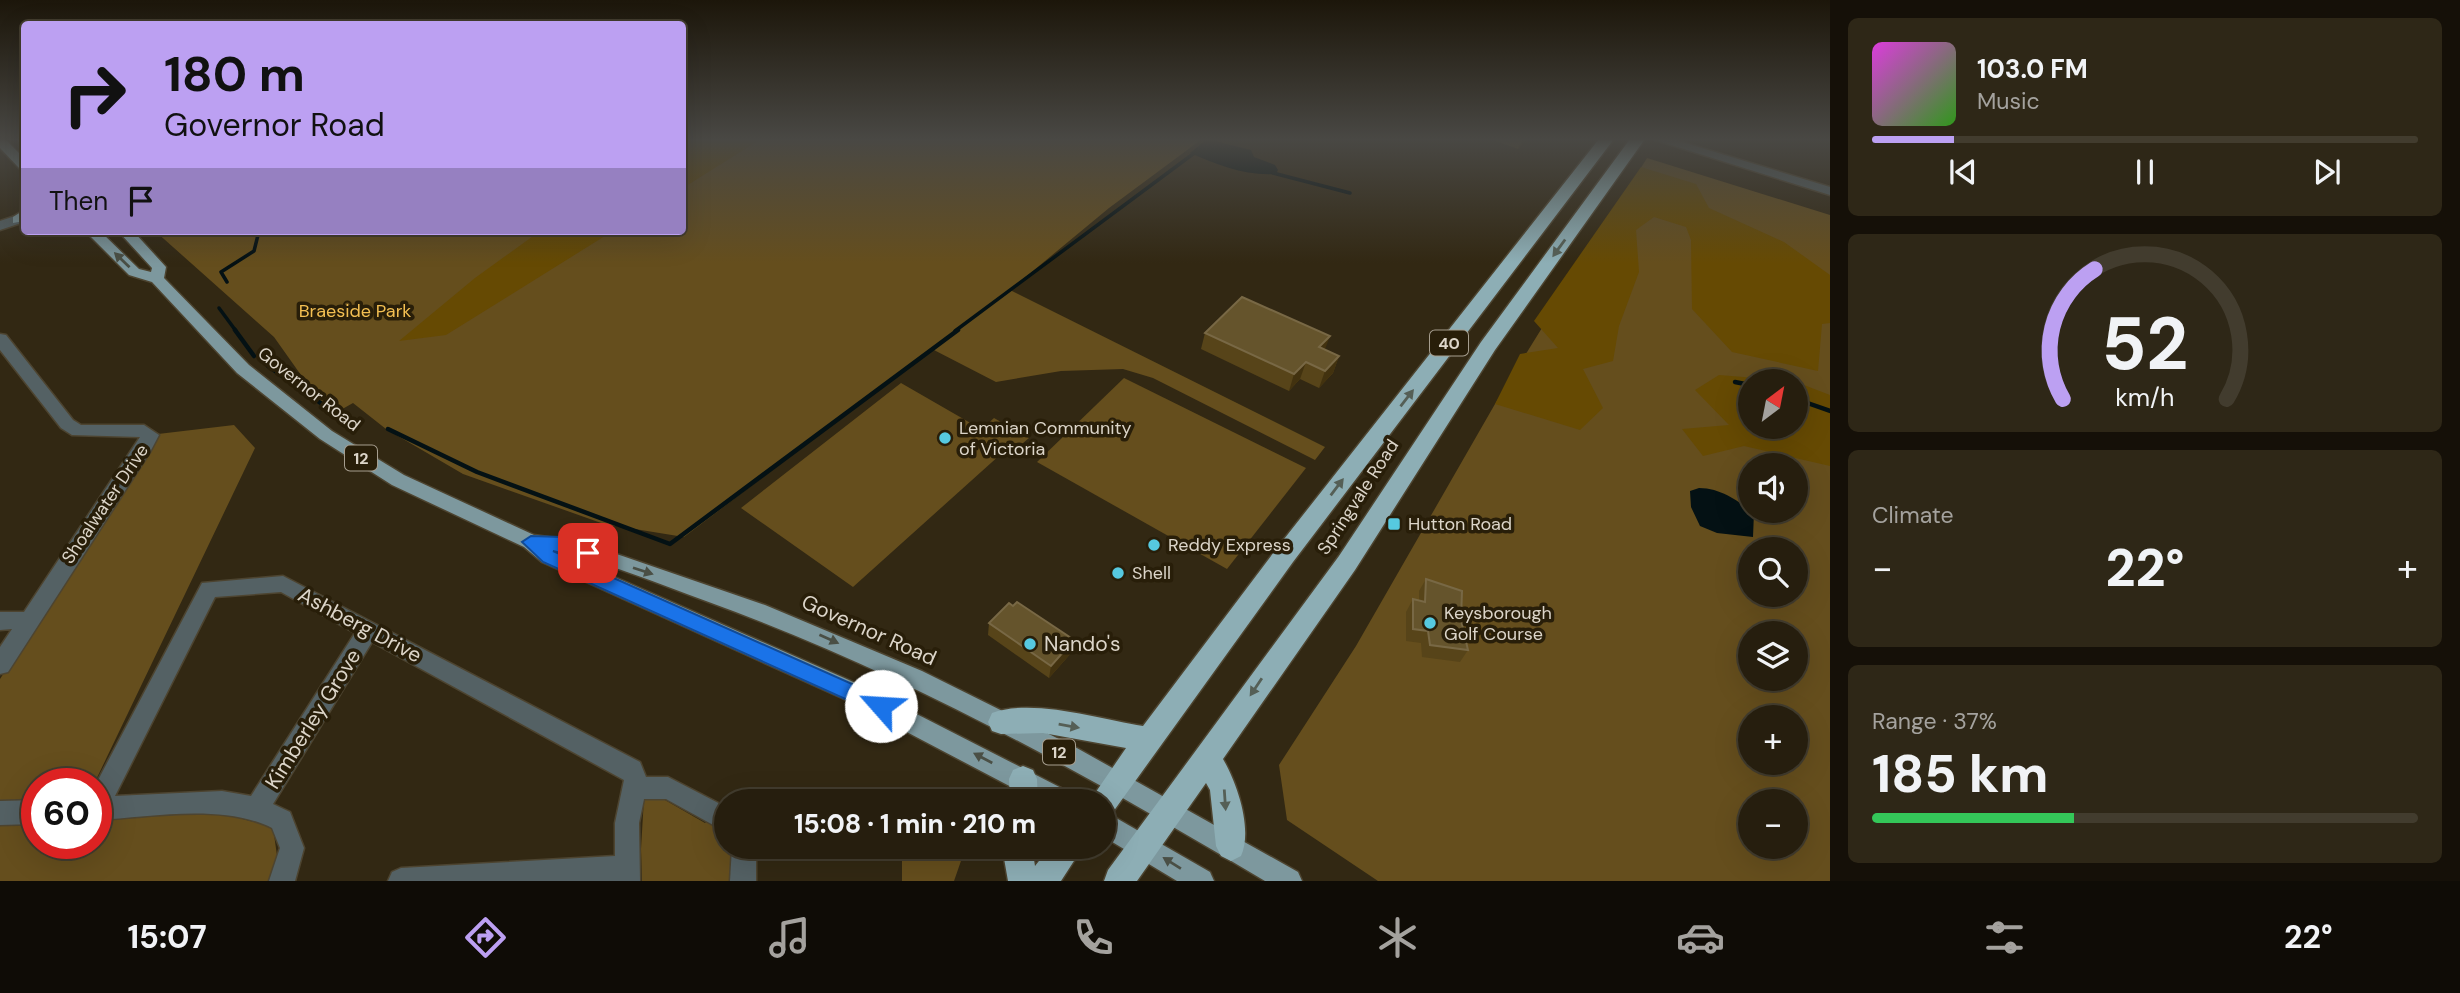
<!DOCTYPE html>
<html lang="en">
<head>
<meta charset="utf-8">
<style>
	:root { --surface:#261e0e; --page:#2e2717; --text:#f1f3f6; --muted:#a4a29e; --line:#423c2e; --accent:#bca0f2 }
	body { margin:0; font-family:"DM Sans",sans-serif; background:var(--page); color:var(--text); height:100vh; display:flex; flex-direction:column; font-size:26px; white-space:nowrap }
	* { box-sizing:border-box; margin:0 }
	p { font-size:23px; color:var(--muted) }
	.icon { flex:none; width:38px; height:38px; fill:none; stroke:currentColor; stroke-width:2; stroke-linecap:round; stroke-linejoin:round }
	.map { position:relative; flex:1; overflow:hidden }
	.drawer { display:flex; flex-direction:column; gap:18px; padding:18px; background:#151008; width:630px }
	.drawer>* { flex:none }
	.top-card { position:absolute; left:21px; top:21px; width:665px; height:214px; border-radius:7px; box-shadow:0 7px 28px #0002,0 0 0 2px var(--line); background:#bca0f2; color:#111; overflow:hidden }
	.needle { width:46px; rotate:32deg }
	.tools { position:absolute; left:1738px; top:369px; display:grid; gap:14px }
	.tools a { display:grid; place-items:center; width:70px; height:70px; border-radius:50%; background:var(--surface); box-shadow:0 7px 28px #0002,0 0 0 2px var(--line); font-size:35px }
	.speed { position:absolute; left:21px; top:768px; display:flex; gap:14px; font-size:35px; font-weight:700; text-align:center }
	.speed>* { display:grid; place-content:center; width:91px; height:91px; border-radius:50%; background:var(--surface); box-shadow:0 7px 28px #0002,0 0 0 2px var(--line); line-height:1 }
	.speed .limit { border:10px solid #d22; background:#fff; color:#111 }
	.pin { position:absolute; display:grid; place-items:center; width:60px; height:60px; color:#fff; margin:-30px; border-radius:14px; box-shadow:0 4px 10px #0006 }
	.me { position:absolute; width:77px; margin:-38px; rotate:296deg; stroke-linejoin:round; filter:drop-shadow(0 0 5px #0008) }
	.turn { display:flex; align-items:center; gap:24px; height:147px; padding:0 28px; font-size:32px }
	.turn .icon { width:91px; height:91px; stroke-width:2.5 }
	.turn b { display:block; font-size:49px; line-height:60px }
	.then { display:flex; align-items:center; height:66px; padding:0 28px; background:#0003; gap:14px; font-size:26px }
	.big { font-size:52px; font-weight:800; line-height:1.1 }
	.drawer .widget { flex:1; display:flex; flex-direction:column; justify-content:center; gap:10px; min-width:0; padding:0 24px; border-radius:10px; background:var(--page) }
	.drawer .dial { align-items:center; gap:0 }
	.dial svg { height:182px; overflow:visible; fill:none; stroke:var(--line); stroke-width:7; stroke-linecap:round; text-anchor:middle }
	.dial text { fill:var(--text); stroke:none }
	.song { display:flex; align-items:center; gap:21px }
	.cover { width:84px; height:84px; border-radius:10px; background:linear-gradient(135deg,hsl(300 70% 55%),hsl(110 70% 35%)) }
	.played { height:7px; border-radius:4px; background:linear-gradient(90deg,var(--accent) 15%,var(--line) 15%) }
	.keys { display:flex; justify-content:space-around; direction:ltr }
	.heat { display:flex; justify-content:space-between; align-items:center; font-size:38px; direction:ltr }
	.charge { height:10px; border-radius:5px; background:linear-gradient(90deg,#34c759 37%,var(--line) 0) }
	.trip { position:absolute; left:714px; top:789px; width:402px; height:70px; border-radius:35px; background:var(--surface); box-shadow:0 7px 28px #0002,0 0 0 2px var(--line); font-weight:800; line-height:70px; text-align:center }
	.menu { display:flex; height:112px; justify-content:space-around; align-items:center; background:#0f0c06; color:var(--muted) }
	.menu .icon { width:49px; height:49px }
	.menu .on { color:var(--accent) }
	.menu b { font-size:32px; color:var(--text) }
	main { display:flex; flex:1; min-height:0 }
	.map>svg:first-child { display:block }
	.green { fill:#654e1d; fill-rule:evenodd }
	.forest { fill:#664a03 }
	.water { fill:#041114 }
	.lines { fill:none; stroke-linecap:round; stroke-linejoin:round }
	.stream-far1 { stroke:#041114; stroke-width:3.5 }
	.stream { stroke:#041114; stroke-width:4.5 }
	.minor-casing { stroke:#4d4430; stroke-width:3 }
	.major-casing { stroke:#4d4430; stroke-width:3 }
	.highway-casing { stroke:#4d4430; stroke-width:3 }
	.minor { fill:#546164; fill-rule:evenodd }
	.major { fill:#7d989e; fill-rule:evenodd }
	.highway { fill:#8daeb5; fill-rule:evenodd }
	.wall { fill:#574419 }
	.shaded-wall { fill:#42320f }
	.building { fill:#65542c; stroke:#786845; stroke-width:2 }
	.oneway { fill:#555f56 }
	.oneway2 { fill:#4a4f45 }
	.route { fill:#1a73e8; stroke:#114b97; stroke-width:2 }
	.poi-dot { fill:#56c9e0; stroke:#281e09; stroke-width:2.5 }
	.labels { text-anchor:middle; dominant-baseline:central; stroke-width:7; stroke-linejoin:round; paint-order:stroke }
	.shield { fill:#281e09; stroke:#a69e8f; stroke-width:2 }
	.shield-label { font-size:16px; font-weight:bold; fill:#dcd5c9 }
	.park-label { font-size:18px; fill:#f3bf52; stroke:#281e09 }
	.street-label { font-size:18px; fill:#dcd5c9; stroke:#281e09 }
	.poi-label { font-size:18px; fill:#dcd5c9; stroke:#281e09; text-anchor:start }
	.near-street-label { font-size:21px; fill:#dcd5c9; stroke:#281e09 }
	.near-poi-label { font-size:21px; fill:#dcd5c9; stroke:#281e09; text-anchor:start }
</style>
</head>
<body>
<main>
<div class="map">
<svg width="1830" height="881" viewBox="0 0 1830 881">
	<rect width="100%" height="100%" fill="#322813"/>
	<!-- green -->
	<g class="green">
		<path d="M683,139H1202L1109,208L1010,290L1325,447L1315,460L1153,378L1123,369L1061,371L996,382L932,349L684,537L604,524L463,474L386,429L353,403L330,416L274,337L155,231H682Z"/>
		<path d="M1647,158L1830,215V881H1378L1287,820L1279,765L1356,646L1495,404ZM1750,382H1796V427H1750ZM1750,466H1796V511H1750ZM1750,550H1796V595H1750ZM1750,634H1796V679H1750ZM1750,718H1796V763H1750ZM1750,802H1796V847H1750Z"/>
		<path d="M1124,378L1306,468L1227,569L1037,462Z"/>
		<path d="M901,383L993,436L983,428L994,418L1029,438L1017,448L1011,445L853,587L741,508Z"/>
		<path d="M234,425L255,448L94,784H37V800L0,802V679L158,434Z"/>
		<path d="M669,795L665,800L705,823L710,818L726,827V847H732L730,881H642L641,849L644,798Z"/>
		<path d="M208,810L273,827L279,870L272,881H0V818L37,817V844H96V814Z"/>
		<path d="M902,847H962V858L954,881H902Z"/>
	</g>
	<!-- forest -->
	<g class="forest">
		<path d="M683,139H761L683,188Z"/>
		<path d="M1641,167L1696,184L1709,208L1784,242L1830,275V323L1822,324L1818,371L1732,352L1692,309L1691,240L1686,227L1654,217L1636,230L1639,272L1619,326L1613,361L1583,369L1603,408L1580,430L1495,404L1520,354L1558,348L1534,321Z"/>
		<path d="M540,231H613L446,335L399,341L475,278Z"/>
		<path d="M1719,375L1792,381L1750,382V427H1796V382L1830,395V466L1744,446L1703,456L1682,429L1729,425L1695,390Z"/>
	</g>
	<!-- water -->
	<g class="water">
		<path d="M1207,139L1251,150L1254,157L1275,165L1278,170L1276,174C1245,176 1218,165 1190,153Z"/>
		<path d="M1699,488C1722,488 1738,502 1754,512L1753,537L1717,533L1700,526L1691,507L1690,491Z"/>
	</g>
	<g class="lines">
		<!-- stream-far1 -->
		<g class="stream-far1">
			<path d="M1273,173L1350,193"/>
			<path d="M227,282L221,272L254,251L259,231"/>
			<path d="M219,308L236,331"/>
			<path d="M955,331L1193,154"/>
		</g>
		<!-- stream -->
		<g class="stream">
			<path d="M235,330L254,356"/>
			<path d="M268,366L322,404"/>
			<path d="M1735,382L1750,385"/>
			<path d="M1796,399L1830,411"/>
			<path d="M388,429L477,472L670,544L958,330"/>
		</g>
		<!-- minor casing -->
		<g class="minor-casing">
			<g id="minor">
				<path d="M1652,139H1672L1830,187V195Z"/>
				<path d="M24,213V222L0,230V221Z"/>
				<path d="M0,334L6,335L73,420L81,425H144L159,435L150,452L8,672L0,674V647L12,629L0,630V612H24L140,437L72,435L61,428L0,350Z"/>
				<path d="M283,576L640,762L646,777H668L726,807V832L666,799H644L639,823L640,881H388L392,872L401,868L615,856V823L624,780L372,642L273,804L290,812L304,848L295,881H269L280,848L272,828C222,803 151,817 96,820V784L202,583ZM281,592L355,633L251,796L222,791L115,796L215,597Z"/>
				<path d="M37,800V824L0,825V801Z"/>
				<path d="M732,847H756V881H730Z"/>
			</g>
		</g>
		<!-- major casing -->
		<g class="major-casing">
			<g id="major">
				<path d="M0,139H5L24,158V169L19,168L0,148Z"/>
				<path d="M24,139V144L18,140V139Z"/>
				<path d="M24,210V221L13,223V217Z"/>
				<path d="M85,231H100L139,269L151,272L152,268L118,231H133L166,267L164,278L249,365L332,431L404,475L534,535L568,540L605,550L765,605L922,671L1075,747L1298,872L1302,881H1265C1086,774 903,672 706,601C659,584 610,563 560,553L858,684L1073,794L1077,802H1040L842,698L542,562L524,547L392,485L320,439L237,373L152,282L129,275Z"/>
				<path d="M1104,811L1210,872L1214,881H1177L1104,837Z"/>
			</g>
		</g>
		<!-- highway casing -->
		<g class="highway-casing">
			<g id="highway">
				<path d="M1599,139H1614L1293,562L1113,812L1104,815V802H1089L1126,748L1043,733L1001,734L992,731L988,722L992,713C1032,698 1100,719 1143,726L1277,548Z"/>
				<path d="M1630,139H1645L1495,350L1355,570L1223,759C1237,783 1253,829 1241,856L1231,861L1221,856L1216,846L1210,790L1206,783L1137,881H1104L1108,870L1339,556L1481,342Z"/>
				<path d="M1023,766L1033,770L1037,779L1038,802H1010L1009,779L1013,770Z"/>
				<path d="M1002,847H1032L1035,866L1050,847H1083L1061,881H1008Z"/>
			</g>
		</g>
		<!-- minor -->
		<use href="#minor" class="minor"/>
		<!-- major -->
		<use href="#major" class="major"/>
		<!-- highway -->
		<use href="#highway" class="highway"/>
	</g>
	<!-- wall -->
	<g class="wall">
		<path d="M1490,139H1527L1518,149Z"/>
		<path d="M1205,333L1325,350L1339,356L1333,373L1319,388L1300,379L1289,391L1201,349Z"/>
		<path d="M1426,579L1461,620L1468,650L1460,662L1422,657L1421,643L1406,641V612L1413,599L1419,601V591Z"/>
		<path d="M989,623L1074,640L1072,652L1049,678L988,635Z"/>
	</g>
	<!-- shaded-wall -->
	<g class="shaded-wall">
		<path d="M1523,139H1527L1518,149Z"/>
		<path d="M1330,336L1324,352L1319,347Z"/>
		<path d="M1339,356L1333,373L1319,388L1325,371Z"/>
		<path d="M1306,362L1300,379L1289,391L1294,374Z"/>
		<path d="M1074,640L1072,652L1049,678L1051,666Z"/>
	</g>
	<!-- building -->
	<g class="building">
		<path d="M1242,297L1330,336L1319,347L1339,356L1325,371L1306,362L1294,374L1205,333Z"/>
		<path d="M1426,579L1462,591L1461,620L1468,650L1430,645L1428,631L1413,629V599L1425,602Z"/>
		<path d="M1017,602L1074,640L1051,666L989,623L1009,603L1013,606Z"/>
	</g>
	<!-- one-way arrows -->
	<defs><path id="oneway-solid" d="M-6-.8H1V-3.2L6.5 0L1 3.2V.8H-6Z" transform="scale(1.75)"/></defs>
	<g class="oneway">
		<use href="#oneway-solid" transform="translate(1559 248) rotate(126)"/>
		<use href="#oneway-solid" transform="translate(1407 398) rotate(-52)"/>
		<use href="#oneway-solid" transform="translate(1337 487) rotate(-53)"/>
		<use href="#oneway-solid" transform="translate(1256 687) rotate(124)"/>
		<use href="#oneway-solid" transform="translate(1069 726) rotate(10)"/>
		<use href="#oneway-solid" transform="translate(1225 800) rotate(86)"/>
	</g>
	<g class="oneway2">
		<use href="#oneway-solid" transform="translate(122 260) rotate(-136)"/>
		<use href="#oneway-solid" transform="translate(643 571) rotate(18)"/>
		<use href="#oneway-solid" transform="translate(829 639) rotate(24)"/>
		<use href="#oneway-solid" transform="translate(983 758) rotate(-152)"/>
		<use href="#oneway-solid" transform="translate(1172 863) rotate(-148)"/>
	</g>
	<!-- sky -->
	<linearGradient id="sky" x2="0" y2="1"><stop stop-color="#1c160a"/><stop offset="0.53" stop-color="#494844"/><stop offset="1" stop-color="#494844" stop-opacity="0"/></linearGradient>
	<rect width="1830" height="263" fill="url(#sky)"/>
	<!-- route -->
	<path class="route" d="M531,536L562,537L594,548L596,553L594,558L588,560L553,551L888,700L891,706L888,712L881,715L874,712L543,562L522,542Z"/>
	<!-- markers -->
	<g class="poi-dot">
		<circle cx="945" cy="438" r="7"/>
		<rect x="1387" y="517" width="14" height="14" rx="3.5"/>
		<circle cx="1154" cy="545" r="7"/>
		<circle cx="1118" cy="573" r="7"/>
		<circle cx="1430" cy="623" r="7"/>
		<circle cx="1030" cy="644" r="7"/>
	</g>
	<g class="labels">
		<!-- shield labels -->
		<g class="shield">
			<rect x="1430" y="330.5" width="38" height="25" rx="5"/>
			<rect x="345" y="445.5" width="32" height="25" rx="5"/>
			<rect x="1043" y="739.5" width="32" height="25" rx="5"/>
		</g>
		<g class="shield-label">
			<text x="1449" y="343">40</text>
			<text x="361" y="458">12</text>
			<text x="1059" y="752">12</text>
		</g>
		<!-- park labels -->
		<g class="park-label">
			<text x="355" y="311">Braeside Park</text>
		</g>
		<!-- street labels -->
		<g class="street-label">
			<text transform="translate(309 389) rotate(38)">Governor Road</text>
			<text transform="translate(1358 497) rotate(-57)">Springvale Road</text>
			<text transform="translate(105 504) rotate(-56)">Shoalwater Drive</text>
		</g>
		<!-- poi labels -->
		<g class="poi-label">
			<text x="959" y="428">Lemnian Community<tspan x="959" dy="21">of Victoria</tspan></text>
			<text x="1408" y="524">Hutton Road</text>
			<text x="1168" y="545">Reddy Express</text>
			<text x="1132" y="573">Shell</text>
			<text x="1444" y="613">Keysborough<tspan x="1444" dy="21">Golf Course</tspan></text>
		</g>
		<!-- near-street labels -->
		<g class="near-street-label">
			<text transform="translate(360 625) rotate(28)">Ashberg Drive</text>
			<text transform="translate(869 630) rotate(24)">Governor Road</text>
			<text transform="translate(313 719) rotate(-58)">Kimberley Grove</text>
		</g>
		<!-- near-poi labels -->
		<g class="near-poi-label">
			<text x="1044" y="644">Nando's</text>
		</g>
	</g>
</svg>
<div class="tools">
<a><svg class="needle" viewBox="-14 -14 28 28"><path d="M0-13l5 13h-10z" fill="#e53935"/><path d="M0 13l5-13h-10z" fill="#a4a29e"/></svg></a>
<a><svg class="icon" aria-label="sound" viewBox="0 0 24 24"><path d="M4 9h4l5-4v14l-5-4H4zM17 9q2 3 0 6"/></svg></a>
<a><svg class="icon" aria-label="search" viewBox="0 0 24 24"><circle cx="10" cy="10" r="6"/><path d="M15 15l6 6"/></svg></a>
<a><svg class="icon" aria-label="layers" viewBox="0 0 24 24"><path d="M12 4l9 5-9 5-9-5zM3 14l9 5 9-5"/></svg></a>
<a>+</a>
<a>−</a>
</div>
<div class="speed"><div class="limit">60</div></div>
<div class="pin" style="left:588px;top:553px;background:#d93025"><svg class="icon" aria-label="arrive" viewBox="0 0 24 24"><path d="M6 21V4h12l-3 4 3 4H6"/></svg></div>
<svg class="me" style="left:881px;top:706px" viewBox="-20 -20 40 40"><circle r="19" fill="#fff"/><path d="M0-13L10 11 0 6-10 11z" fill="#1a73e8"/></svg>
<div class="trip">15:08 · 1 min · 210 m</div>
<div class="top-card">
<div class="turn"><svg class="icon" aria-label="right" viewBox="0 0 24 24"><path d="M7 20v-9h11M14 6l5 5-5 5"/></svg><div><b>180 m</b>Governor Road</div></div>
<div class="then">Then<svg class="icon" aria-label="arrive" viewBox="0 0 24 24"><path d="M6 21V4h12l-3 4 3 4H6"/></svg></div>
</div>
</div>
<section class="drawer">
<div class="widget">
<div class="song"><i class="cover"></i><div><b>103.0 FM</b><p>Music</p></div></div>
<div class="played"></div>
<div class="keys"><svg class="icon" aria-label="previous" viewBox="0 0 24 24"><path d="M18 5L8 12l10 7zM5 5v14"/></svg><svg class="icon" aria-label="pause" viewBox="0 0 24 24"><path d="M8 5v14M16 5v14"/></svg><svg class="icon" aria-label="next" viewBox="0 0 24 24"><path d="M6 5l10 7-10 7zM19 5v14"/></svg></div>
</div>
<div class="widget dial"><svg viewBox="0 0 100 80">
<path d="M14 69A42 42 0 1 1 86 69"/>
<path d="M14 69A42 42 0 0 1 28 12" stroke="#bca0f2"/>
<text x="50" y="56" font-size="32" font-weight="700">52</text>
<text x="50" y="72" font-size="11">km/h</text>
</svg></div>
<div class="widget"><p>Climate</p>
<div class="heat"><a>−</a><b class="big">22°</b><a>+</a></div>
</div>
<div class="widget"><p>Range · 37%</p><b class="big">185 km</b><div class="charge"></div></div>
</section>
</main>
<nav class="menu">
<b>15:07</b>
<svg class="icon on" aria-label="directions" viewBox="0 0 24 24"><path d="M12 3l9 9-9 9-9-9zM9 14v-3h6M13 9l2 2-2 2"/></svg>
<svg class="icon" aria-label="music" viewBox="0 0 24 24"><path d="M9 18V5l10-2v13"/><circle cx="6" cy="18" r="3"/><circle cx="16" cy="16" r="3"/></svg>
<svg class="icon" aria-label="phone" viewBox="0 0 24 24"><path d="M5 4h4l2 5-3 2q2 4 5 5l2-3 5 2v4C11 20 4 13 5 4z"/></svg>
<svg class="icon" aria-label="climate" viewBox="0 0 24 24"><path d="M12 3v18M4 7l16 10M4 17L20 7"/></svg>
<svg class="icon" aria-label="car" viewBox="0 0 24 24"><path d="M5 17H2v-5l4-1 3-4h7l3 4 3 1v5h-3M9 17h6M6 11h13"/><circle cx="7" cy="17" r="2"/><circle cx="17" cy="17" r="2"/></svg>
<svg class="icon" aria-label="filters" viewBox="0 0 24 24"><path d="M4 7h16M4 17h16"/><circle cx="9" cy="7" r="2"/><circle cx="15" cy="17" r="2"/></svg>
<b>22°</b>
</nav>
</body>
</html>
